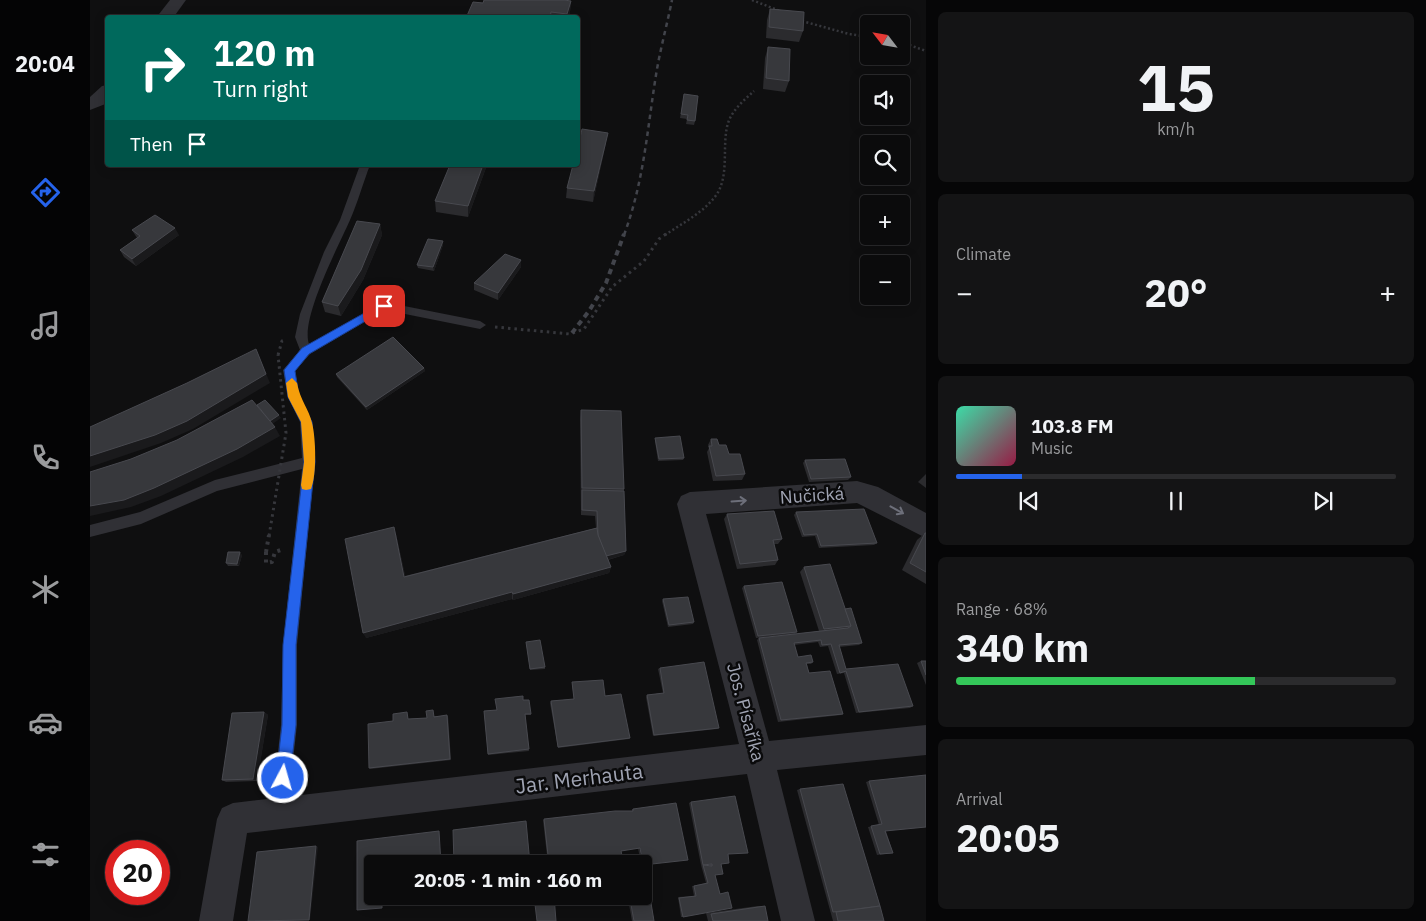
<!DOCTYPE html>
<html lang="en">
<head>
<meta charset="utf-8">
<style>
	:root { --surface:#0b0b0c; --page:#141415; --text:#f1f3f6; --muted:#9a9b9d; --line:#2b2b2d; --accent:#2563eb }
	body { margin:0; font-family:"IBM Plex Sans",sans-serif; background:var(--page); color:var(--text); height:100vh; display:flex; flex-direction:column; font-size:19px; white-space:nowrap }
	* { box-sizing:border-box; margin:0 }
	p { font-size:16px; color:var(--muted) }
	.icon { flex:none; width:28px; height:28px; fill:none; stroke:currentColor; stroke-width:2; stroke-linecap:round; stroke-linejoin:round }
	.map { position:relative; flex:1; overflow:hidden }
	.side { display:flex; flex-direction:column; gap:12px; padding:12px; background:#060607; width:500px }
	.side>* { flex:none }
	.guide { position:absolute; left:15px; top:15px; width:475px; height:152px; border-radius:5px; box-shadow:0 2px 12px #0003,0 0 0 1px var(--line); background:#00695c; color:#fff; overflow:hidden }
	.needle { width:32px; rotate:301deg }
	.controls { position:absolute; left:770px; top:15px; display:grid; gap:10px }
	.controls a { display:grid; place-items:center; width:50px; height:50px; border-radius:5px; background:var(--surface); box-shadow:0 2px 12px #0003,0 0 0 1px var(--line); font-size:25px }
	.speed { position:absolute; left:15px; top:840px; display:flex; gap:10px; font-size:25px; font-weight:700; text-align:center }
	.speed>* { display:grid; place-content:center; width:65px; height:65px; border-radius:50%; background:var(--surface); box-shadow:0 2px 12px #0003,0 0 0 1px var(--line); line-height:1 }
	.speed .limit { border:8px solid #d22; background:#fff; color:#111 }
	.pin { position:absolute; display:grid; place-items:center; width:42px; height:42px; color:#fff; margin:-21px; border-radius:10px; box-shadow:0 2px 8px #0006 }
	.me { position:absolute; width:55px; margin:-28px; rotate:6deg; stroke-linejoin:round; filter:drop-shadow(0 0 4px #0008) }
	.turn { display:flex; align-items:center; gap:18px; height:105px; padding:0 25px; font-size:22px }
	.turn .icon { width:65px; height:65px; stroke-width:2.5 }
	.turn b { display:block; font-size:35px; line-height:42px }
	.then { display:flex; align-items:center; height:48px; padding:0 25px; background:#0003; gap:10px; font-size:19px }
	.big { font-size:38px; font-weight:800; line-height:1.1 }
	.side .card { flex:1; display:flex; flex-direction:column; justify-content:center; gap:8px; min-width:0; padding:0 18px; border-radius:8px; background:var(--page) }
	.side .dial { align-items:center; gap:0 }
	.dial b { font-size:65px; line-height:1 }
	.song { display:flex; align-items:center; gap:15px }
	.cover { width:60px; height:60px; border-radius:8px; background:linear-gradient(135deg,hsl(160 70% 55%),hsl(340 70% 35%)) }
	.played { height:5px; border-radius:2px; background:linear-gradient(90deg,var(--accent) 15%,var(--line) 15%) }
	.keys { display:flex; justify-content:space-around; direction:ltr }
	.heat { display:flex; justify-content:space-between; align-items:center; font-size:28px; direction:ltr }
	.charge { height:8px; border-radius:4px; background:linear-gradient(90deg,#34c759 68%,var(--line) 0) }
	.trip { position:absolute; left:274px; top:855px; width:288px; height:50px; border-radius:5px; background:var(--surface); box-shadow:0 2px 12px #0003,0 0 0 1px var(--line); font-weight:800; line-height:50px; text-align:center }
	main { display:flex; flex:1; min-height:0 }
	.tab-bar { display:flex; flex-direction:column; width:90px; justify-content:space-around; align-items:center; background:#040405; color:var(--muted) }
	.tab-bar .icon { width:35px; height:35px }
	.tab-bar .selected { color:var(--accent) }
	.tab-bar b { font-size:22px; color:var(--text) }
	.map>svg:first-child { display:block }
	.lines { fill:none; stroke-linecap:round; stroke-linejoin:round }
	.path-far2 { stroke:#36373c; stroke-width:2.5; stroke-dasharray:2 2.5; stroke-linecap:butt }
	.path-far1 { stroke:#36373c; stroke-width:3; stroke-dasharray:2.5 4; stroke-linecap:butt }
	.path { stroke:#36373c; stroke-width:4; stroke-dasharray:3 4.5; stroke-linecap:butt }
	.service { fill:#303035; fill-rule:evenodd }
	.minor { fill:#303035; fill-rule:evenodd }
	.rail-far1 { stroke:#42444b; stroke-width:2.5; stroke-dasharray:4.5 4; stroke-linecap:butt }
	.rail { stroke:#42444b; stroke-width:4; stroke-dasharray:5.5 4.5; stroke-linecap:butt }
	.path-bridge-far1 { stroke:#36373c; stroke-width:3; stroke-dasharray:2.5 4; stroke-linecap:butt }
	.path-bridge { stroke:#36373c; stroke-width:4; stroke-dasharray:3 4.5; stroke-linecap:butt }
	.wall { fill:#2b2b2e }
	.shaded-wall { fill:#1a1a1c }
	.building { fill:#37383c; stroke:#48494f }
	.oneway { stroke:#6d6f7a }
	.route { fill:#2563eb; stroke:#184099 }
	.slow { fill:#f59e0b }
	.labels { text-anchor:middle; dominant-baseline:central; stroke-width:5; stroke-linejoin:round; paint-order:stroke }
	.street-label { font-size:18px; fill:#9fa3b2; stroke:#0a0a0b }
	.near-street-label { font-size:21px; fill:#9fa3b2; stroke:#0a0a0b }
</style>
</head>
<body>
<main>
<nav class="tab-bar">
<b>20:04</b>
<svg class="icon selected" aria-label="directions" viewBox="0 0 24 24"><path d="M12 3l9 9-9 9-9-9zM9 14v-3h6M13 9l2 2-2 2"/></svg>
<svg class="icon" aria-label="music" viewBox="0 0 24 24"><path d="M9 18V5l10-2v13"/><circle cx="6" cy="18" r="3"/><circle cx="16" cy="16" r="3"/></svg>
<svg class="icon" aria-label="phone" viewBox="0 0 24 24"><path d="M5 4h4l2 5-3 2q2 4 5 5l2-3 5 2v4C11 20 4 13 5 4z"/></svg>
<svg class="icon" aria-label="climate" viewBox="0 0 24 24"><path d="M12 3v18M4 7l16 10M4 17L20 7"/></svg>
<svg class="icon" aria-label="car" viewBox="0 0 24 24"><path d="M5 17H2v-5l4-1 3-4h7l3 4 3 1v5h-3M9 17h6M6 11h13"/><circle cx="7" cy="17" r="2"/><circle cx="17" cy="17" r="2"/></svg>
<svg class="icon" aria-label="filters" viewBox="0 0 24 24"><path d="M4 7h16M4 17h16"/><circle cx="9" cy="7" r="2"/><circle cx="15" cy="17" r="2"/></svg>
</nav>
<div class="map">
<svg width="836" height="921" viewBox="0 0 836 921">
	<rect width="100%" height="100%" fill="#0f0f10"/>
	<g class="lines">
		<!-- path-far2 -->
		<g class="path-far2">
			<path d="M662,0L690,11"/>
			<path d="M712,21L759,34L779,37"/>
			<path d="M811,42L836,51"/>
			<path d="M575,235C591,224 611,214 624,198C640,179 632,150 637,127C640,112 653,101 664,91"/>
		</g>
		<!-- path-far1 -->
		<g class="path-far1">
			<path d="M405,327L480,334L494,329L522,287L554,261L569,239L576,234"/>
			<path d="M188,355L192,341L195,340"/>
		</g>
		<!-- path -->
		<path class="path" d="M176,552V563L182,562L185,552L191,550"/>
		<!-- service -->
		<path class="service" d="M270,165H280C273,183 268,202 260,220C249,245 210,319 219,344L294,302L390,321L396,325L390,329L295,310L220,354L205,371L210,397L222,422L225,462L207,645V725L197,814L195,820L189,822L183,820L181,814L191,725L193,645L212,469L127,491L51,524L0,537V525L50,512L125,480L212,458L210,422L198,397L193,370L210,350L205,337L210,314L234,252L250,220Z"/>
		<!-- minor -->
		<g class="minor">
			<path d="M80,0H96L83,18H66Z"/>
			<path d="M18,85V103L0,110V97L12,86Z"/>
			<path d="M767,481L788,487L836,513V538L767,503L616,514L679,741L836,725V755L687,770L725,921H691L657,774L157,833L143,921H109L127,819L132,808L143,803L649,744L587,504L591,496L600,492Z"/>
		</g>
		<!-- rail-far1 -->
		<path class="rail-far1" d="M534,235C554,181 557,131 566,75C570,50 577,25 582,0"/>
		<!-- rail -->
		<path class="rail" d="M482,333L499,311L516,283L534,234"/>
		<!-- path-bridge-far1 -->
		<path class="path-bridge-far1" d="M179,536L196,433L188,355"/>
		<!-- path-bridge -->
		<path class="path-bridge" d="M176,552L179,535"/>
	</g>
	<!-- wall -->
	<g class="wall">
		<path d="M481,1L480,12L479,18H376L393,3Z"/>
		<path d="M680,9L713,31L709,42L676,38L677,20Z"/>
		<path d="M678,47L699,81L695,92L673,89L675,58Z"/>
		<path d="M594,94L605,121L604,125L596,124L597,119L590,118Z"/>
		<path d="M516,143L503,202L476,198L477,188Z"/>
		<path d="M397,165L378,217L346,212L345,201Z"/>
		<path d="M290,224L292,235L273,280L251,316L235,312L232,302Z"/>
		<path d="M42,230L89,235L46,266L34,257L30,250L47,238Z"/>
		<path d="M353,241V245L344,271L328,268L327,265Z"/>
		<path d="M431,260V267L408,300L384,290V283Z"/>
		<path d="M334,368L335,371L277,410L247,377L246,374Z"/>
		<path d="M491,410L534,489V491L536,551L534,555L518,560L521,567L519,573L423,600L422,599L276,638L306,534L315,576L506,528L505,516L491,515L490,419Z"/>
		<path d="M565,438L594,458L593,460L568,461L565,441Z"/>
		<path d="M621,439L629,445L639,454L655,474L652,480L623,481L617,452L619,448L618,445Z"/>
		<path d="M715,460L761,477L758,480L719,482L713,463Z"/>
		<path d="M836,474V488L828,482Z"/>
		<path d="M706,512L787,543L784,545L729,548L725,536L712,537L704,515Z"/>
		<path d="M637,514L692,539L688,544H684L688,560L685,565L647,569L634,519Z"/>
		<path d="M835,533H836V584L812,570L827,540Z"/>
		<path d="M152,555L149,566H138L136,563Z"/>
		<path d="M714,567L755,609L772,643L769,645L749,647L756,669L823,706L820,708L766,713L754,673L747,674L738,646L730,647L728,642L704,645L708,657L723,662L721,664H717L719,673L753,714L751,715L688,722L667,640L669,638L703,634L666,638L652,588L654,586L707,632L705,634L729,631L710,572Z"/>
		<path d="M573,599L604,622L603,624L578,627L572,601Z"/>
		<path d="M436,642L455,667V669L440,670Z"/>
		<path d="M831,661H836V685L827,663Z"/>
		<path d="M570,668L629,728L627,729L563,736L556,697L557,695L573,693L568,669Z"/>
		<path d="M482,682L515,696L540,738L539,739L468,748L460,703L461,701L484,699L482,684Z"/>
		<path d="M433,700L441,714V715H435L439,751L398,755L394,711L406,710Z"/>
		<path d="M343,710L344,716H358L361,760L280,769L279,768L303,721L317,712L318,719L337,718Z"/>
		<path d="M174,712L178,715L167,781L136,782L132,780Z"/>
		<path d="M779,781L796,831L803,853L787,855L778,827L789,825L776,782Z"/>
		<path d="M710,789L794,921H743L707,790Z"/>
		<path d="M601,802L638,855L631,864L625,875L630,894L638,892L593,917H591L588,897L604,896L602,886L616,883L611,865L620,866V864L611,865L599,803Z"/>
		<path d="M542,809H543L552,864H551L548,848L531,851L534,864H458L453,820L542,811Z"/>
		<path d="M558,897H560L564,921H542L538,899Z"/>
		<path d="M668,906H675L678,921H618L616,913Z"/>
	</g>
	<!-- shaded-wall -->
	<g class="shaded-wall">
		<path d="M481,1L480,12L479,18H477V14Z"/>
		<path d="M518,133L516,143L503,202L504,191Z"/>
		<path d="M393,165H397L378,217V206Z"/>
		<path d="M290,224L292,235L273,280L251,316L248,306Z"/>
		<path d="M85,228L89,235L46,266L42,259Z"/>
		<path d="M353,241V245L344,271L343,267Z"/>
		<path d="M431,260V267L408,300V293Z"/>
		<path d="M166,349L180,383L103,429L71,443L0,467V456Z"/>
		<path d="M334,368L335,371L277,410L276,407Z"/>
		<path d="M189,415L191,418L181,425L179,422Z"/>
		<path d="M185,427L190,436L153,457L71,496L41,507L0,516V506Z"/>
		<path d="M304,527L306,534L317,583L314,577Z"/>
		<path d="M536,551L534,555L513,561L515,556Z"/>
		<path d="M150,552L152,555L149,566L147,564Z"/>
		<path d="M521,567L519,573L423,600V594Z"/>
		<path d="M422,592V599L276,638L273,633Z"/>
		<path d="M174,712L178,715L167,781L163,779Z"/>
		<path d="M226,846L228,847L220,920H219Z"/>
	</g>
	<!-- building -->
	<g class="building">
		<path d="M394,0H474L481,1L477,14L461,12L460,18H376L383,2L393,3Z"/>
		<path d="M680,9L714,12L713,31L679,27Z"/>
		<path d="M357,15L376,18H356Z"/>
		<path d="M678,47L700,49L699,81L676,78Z"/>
		<path d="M594,94L608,96L605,121L597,120L598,115L591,114Z"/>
		<path d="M492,129L518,133L504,191L477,188L483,165H488V147Z"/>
		<path d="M360,165H393L378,206L345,201Z"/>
		<path d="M65,215L85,228L42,259L30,250L50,236L42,230Z"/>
		<path d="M267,221L290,224L271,270L248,306L232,302Z"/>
		<path d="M338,239L353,241L343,267L327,265Z"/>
		<path d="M415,254L431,260L408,293L384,283Z"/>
		<path d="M303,337L334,368L276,407L246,374Z"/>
		<path d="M166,349L176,374L97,421L65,435L0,456V427L97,383Z"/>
		<path d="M162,400L185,427L147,449L64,488L34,500L0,506V472L41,459L87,440Z"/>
		<path d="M175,400L189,415L180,421L167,405Z"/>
		<path d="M491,410L531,411L534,489L492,488Z"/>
		<path d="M590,436L594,458L569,459L565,438Z"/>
		<path d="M621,439H627L629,445H636L639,454H650L655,474L626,476L619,446H622Z"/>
		<path d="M755,459L761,477L721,479L715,460Z"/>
		<path d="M492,490L534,491L536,551L516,556L508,535L507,511L492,510Z"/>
		<path d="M774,509L787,543L731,546L727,534L714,535L706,512Z"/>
		<path d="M684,511L692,539L683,540L688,560L650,564L637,514Z"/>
		<path d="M304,527L314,577L507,528L508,535L521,567L423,594L422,592L273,633L255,539Z"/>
		<path d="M835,533H836V572L820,563Z"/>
		<path d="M138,552H150L147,564L136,563Z"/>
		<path d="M740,564L761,626L734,629L714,567Z"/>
		<path d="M692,582L707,632L668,636L654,586Z"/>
		<path d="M598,597L604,622L579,625L573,599Z"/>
		<path d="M761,608L772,643L749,645L756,669L808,664L823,706L769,712L756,671L750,673L741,644L732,645L731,640L704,643L708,657L721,655L723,662L716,663L719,673L740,671L753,714L691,720L669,638L758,628L761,626L755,609Z"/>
		<path d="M450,640L455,667L440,669L436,642Z"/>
		<path d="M831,661H836V675Z"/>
		<path d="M614,662L629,728L564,735L557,695L574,693L570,668Z"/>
		<path d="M513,680L515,696L531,694L540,738L468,747L461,701L484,699L482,682Z"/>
		<path d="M433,696V700H439L441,714H435L439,749L398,754L394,711L407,710L405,699Z"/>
		<path d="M343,710L344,717L357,715L360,759L279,768L278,724L303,721V714L317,712L318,719L337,718L336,711Z"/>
		<path d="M174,712L163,779L132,780L142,713Z"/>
		<path d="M836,775V827L795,831L803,853L790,854L781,826L792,824L779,781Z"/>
		<path d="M753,784L790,906L743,912L710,789Z"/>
		<path d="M645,796L658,853L638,854L639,863L631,864L633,874L625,875L630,894L638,892L642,908L593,917L589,898L606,896L604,886L618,883L613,865L622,866V864L613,865L601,802Z"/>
		<path d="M586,803L598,860L553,865L550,848L531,851L534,864H459L454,819L525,811H543V809Z"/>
		<path d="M436,821L440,864H364L363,830Z"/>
		<path d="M349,831L351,864H282V896H321L292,900V908L267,910V841Z"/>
		<path d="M226,846L219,920L158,921L167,852Z"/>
		<path d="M328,896H353V900L328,903Z"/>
		<path d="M444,896H464L466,921H447Z"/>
		<path d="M560,897L564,921H544L540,899Z"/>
		<path d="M675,906L678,921H623L621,914Z"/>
		<path d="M790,906L794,921H748L746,912Z"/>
	</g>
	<!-- one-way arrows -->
	<defs><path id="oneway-shaft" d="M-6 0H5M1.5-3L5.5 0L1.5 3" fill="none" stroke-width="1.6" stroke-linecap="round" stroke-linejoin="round" transform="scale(1.25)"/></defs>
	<g class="oneway">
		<use href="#oneway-shaft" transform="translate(649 501) rotate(-4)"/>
		<use href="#oneway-shaft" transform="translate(807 510) rotate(29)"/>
	</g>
	<!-- route -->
	<path class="route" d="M294,302L299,306L298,308L219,354L205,371L209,397L222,422L225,462L206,645V725L200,778L198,783L193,785L188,783L186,778L192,725L193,645L214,462L211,422L198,397L194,370L212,348Z"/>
	<!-- slow -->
	<path class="slow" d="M202,378L207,383C210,400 219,409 222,423C226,438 227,475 221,489L216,490L212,489L211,485L214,462L211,422L198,397L196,383Z"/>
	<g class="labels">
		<!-- street labels -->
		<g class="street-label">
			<text transform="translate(722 495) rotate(-4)">Nučická</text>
			<text transform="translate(656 712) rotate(75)">Jos. Písaříka</text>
		</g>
		<!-- near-street labels -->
		<g class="near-street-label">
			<text transform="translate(489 778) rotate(-7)">Jar. Merhauta</text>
		</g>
	</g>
</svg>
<div class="controls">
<a><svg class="needle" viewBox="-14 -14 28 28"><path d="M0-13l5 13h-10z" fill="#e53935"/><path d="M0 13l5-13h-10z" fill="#9a9b9d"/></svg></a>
<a><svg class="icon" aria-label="sound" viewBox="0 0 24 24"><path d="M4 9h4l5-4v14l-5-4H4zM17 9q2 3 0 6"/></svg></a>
<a><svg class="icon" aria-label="search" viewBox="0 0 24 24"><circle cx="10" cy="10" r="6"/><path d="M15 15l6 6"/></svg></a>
<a>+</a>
<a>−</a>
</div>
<div class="speed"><div class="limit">20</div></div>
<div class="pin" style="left:294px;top:306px;background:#d93025"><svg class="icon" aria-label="arrive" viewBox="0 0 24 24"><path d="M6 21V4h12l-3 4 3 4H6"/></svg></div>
<svg class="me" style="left:193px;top:778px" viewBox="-20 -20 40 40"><circle r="17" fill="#2563eb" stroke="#fff" stroke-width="3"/><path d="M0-11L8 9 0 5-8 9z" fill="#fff"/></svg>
<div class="trip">20:05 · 1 min · 160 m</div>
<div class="guide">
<div class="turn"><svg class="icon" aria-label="right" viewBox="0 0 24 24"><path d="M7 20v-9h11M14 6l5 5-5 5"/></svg><div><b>120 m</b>Turn right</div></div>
<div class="then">Then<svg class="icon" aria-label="arrive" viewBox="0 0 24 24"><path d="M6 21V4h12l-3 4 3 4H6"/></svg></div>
</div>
</div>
<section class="side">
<div class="card dial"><b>15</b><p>km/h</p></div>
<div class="card"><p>Climate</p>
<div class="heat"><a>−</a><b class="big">20°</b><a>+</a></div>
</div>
<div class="card">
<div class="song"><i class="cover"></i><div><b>103.8 FM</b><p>Music</p></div></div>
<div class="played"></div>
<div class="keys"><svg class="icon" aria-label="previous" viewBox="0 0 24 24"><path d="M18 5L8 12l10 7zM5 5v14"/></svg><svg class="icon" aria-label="pause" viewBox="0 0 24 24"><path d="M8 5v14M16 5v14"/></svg><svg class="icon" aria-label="next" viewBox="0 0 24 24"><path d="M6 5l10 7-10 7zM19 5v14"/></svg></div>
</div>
<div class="card"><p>Range · 68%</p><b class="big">340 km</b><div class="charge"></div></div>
<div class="card"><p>Arrival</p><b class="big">20:05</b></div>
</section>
</main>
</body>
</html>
